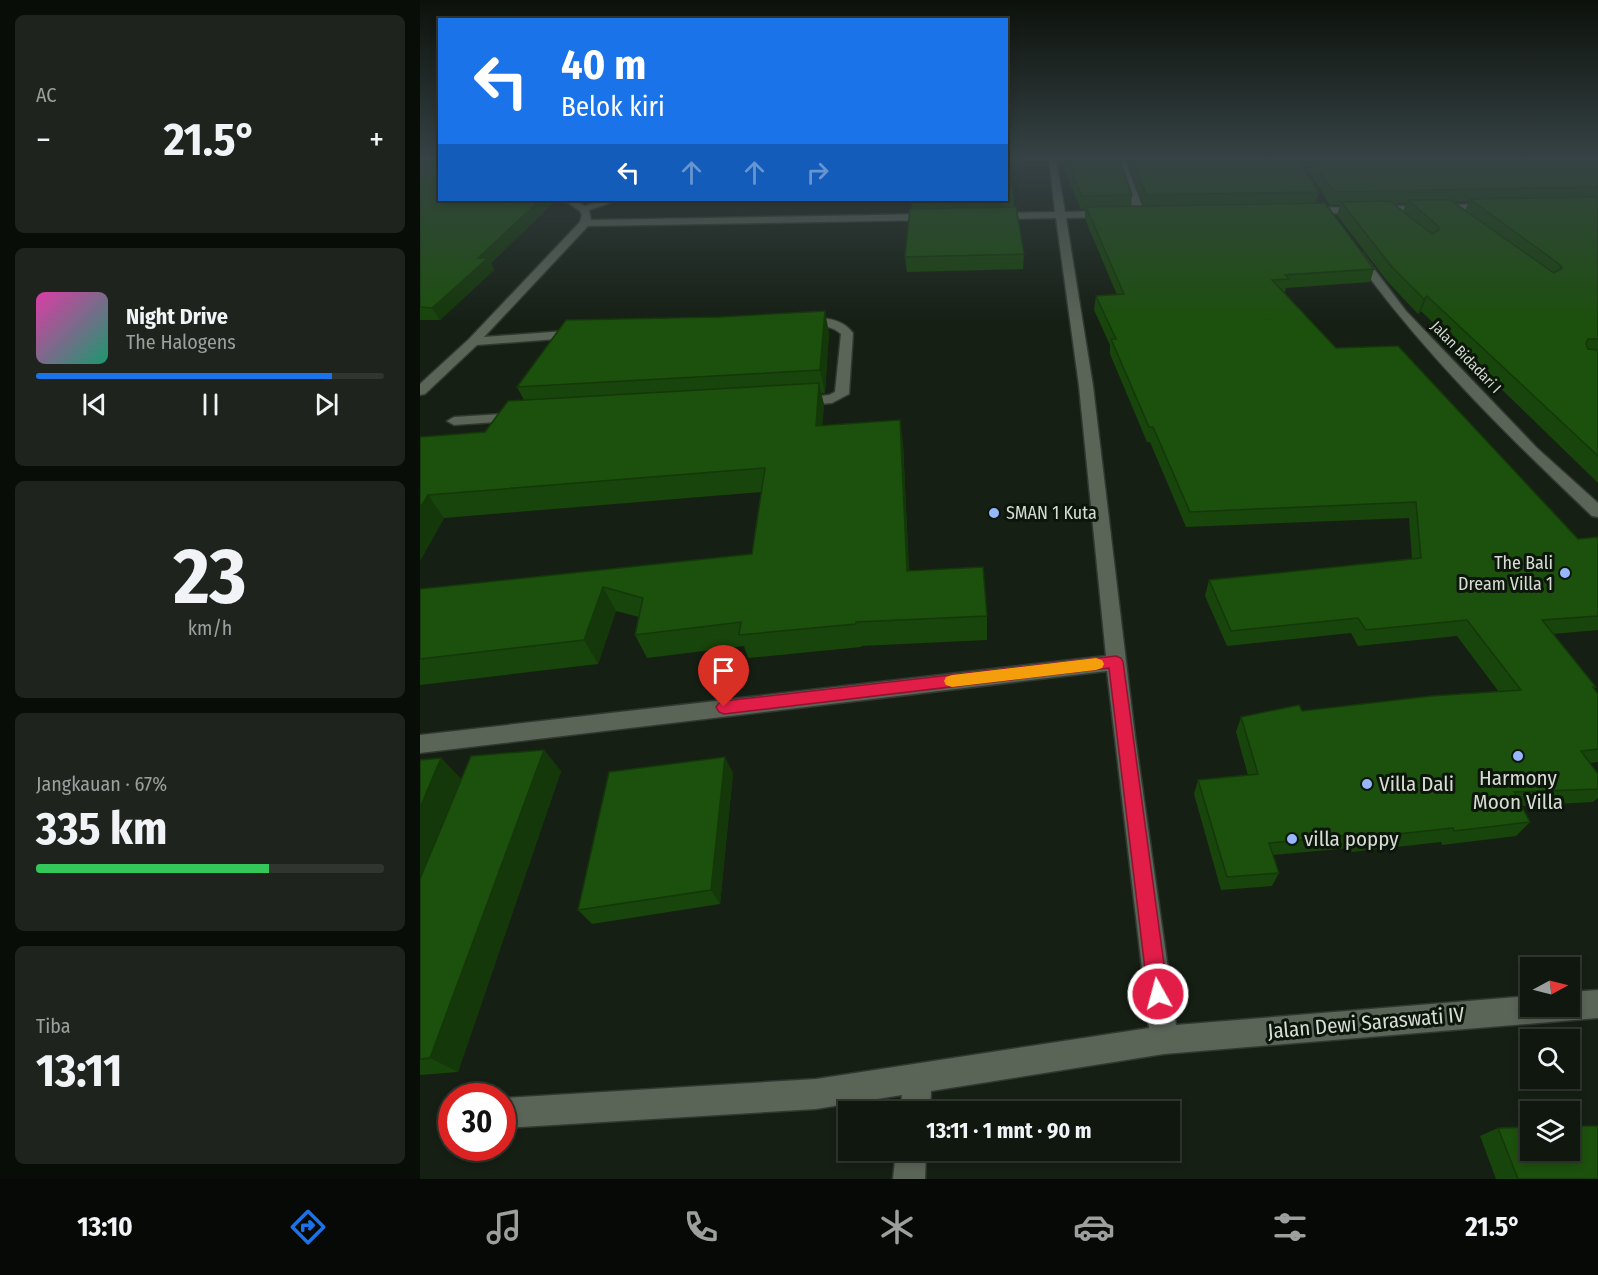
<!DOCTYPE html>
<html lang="id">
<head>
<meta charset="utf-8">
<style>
	:root { --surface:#10170f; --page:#1e241d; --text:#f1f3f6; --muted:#9c9f9e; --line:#30362f; --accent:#1a73e8 }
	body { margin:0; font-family:"Fira Sans Condensed",sans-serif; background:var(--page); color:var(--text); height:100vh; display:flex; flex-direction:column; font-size:22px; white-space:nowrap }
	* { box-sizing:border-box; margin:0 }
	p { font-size:20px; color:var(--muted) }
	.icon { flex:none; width:33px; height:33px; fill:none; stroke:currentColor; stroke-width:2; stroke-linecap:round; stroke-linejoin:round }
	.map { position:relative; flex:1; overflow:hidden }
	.panel { display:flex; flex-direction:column; gap:15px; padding:15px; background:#090d08; width:420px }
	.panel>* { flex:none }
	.banner { position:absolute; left:18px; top:18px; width:570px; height:183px; border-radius:0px; box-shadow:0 3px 9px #0003,0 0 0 2px var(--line); background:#1a73e8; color:#fff; overflow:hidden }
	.needle { width:39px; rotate:83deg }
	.buttons { position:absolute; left:1100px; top:957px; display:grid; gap:12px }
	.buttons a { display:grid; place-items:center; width:60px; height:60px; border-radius:0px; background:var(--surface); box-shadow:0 3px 9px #0003,0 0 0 2px var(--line); font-size:30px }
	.speed { position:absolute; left:18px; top:1083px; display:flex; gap:12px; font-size:30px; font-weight:700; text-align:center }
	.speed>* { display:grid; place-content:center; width:78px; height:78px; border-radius:50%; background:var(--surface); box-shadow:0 3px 9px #0003,0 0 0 2px var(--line); line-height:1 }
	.speed .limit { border:9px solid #d22; background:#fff; color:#111 }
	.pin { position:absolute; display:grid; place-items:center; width:51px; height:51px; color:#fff; margin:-62px -26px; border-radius:50% 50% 50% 0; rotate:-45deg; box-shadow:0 0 6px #0007 }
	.pin .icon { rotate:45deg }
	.me { position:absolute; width:66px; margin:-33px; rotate:353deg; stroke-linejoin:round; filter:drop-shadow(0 0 4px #0008) }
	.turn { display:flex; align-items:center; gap:21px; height:126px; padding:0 24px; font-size:27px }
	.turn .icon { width:78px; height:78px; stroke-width:2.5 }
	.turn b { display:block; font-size:42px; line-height:51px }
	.lanes { display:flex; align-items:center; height:57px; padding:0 24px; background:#0003; justify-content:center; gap:30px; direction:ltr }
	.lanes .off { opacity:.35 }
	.big { font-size:45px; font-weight:700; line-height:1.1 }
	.panel .card { flex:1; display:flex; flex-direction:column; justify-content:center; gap:9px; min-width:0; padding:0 21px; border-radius:9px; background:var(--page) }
	.panel .dial { align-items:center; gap:0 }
	.dial b { font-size:78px; line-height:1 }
	.song { display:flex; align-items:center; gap:18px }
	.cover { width:72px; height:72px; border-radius:9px; background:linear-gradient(135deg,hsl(320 70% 55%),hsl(160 70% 35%)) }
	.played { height:6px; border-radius:3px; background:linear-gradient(90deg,var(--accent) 85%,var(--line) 85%) }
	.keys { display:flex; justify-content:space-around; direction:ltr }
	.heat { display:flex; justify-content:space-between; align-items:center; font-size:33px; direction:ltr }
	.charge { height:9px; border-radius:4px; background:linear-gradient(90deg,#34c759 67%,var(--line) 0) }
	.trip { position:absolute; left:418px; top:1101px; width:342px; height:60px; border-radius:0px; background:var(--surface); box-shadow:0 3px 9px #0003,0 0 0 2px var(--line); font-weight:700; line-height:60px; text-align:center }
	.menu { display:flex; height:96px; justify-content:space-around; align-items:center; background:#060906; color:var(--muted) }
	.menu .icon { width:42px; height:42px }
	.menu .active { color:var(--accent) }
	.menu b { font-size:27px; color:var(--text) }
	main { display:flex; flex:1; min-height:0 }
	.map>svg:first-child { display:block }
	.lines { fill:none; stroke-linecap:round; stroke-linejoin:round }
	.minor-casing { stroke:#323831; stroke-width:3 }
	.minor { fill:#5a6457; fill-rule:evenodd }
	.wall { fill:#18450b; fill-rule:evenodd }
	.shaded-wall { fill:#143809 }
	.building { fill:#1c500d; stroke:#143809; stroke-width:1.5 }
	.route { fill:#e11d48; stroke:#92132f; stroke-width:1.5 }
	.slow { fill:#f59e0b }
	.poi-dot { fill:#96b6fd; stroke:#0d160b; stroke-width:2 }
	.labels { text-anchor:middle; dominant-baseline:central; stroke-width:6; stroke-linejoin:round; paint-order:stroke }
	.far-street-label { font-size:15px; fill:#d7ddd6; stroke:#0d160b }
	.poi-label { font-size:18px; fill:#d7ddd6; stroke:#0d160b; text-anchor:start }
	.near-poi-label { font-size:21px; fill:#d7ddd6; stroke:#0d160b; text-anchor:start }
	.near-street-label { font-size:21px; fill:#d7ddd6; stroke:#0d160b }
</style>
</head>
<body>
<main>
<section class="panel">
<div class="card"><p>AC</p>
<div class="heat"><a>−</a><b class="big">21.5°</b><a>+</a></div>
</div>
<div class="card">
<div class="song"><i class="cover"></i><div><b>Night Drive</b><p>The Halogens</p></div></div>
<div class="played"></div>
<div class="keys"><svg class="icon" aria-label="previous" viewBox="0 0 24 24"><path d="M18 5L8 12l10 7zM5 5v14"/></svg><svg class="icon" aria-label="pause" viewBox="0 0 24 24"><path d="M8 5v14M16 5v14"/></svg><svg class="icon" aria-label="next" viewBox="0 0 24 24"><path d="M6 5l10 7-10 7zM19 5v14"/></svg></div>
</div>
<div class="card dial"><b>23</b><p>km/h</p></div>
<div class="card"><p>Jangkauan · 67%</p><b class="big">335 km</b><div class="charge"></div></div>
<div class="card"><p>Tiba</p><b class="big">13:11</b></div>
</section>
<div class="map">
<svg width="1178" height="1179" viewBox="0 0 1178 1179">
	<rect width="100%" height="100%" fill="#161f14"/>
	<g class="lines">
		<!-- minor casing -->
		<g class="minor-casing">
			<g id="minor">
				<path d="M629,158L636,159L645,212L688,211L693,214L688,217L646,218L673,386L715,736L756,1025L1110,996V1006H1149V992L1178,990V1018L744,1054L511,1091L510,1112H480L482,1095L396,1109L82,1128V1098L396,1079L729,1028L687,671L0,753V735L686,656L659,386L636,218L575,219L570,216L575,213L635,212Z"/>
				<path d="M696,158H704L725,214L723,216L715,214Z"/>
				<path d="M144,200H155L165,206L182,200H194L193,202L169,210L171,220L514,214L519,217L514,220L168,226L64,337L159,330L165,334L163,337L57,345L5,394L0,395V384L49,339L160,222L162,215L160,211Z"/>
				<path d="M1069,204L1072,205V209L887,214L882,211L887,208Z"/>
				<path d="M938,252L942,253L986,311L1117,448L1178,503V517L1172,516C1087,435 1001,351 933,255Z"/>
				<path d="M396,318C411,318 424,321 433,333L429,394L412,403L379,406L374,405L372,402L374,399L409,395L415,392L421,334C406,320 389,331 378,322L384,318Z"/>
				<path d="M100,413L107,417L105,420L34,425L27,421L34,417Z"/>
				<path d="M476,1150H506L505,1179H473Z"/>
			</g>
		</g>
		<!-- minor -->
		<use href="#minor" class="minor"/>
	</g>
	<!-- wall -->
	<g class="wall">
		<path d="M0,158L20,200H136L71,263L74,270L20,320H0Z"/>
		<path d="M586,158L594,199V207L604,254L603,269L487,272L485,257L492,209L491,200H463H586Z"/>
		<path d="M639,158H699L712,195L711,206H724L706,158H877L899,192L896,203L954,269L950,282L866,288L865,292H864L916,348L1158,539L1178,537V630L1133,634L1176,687L1174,689L1178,694V762L1170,763L1178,774V798L1173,802L1101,806L1110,822L1096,836L1022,845L1021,842L931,852L930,848L853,855L859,873L852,886L801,890L774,794L778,780L828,775L816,732L821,717L1079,692L1037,636L938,646L931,633L807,646L785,596L789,580L992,559L989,518L766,527L730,442H727L690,354V345L674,310L676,296L697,295L665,219V209H661Z"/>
		<path d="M880,158H1178V483L1001,311L998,314L967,281L917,215L920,205H910ZM1034,202H1049L1045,210ZM986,203L983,212L973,204Z"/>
		<path d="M409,333L405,393H401L404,405L402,425L483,443L489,571L567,616V640L441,646V647L328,658L324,646L227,658L215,635L219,617L196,611L178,664L0,685V589L332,554L341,492L24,518L0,561V437L65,432L104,400L97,387Z"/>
		<path d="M124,750L141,771L38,1072L0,1075V760L21,758L41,779Z"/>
		<path d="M313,773L300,904L172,924L158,910Z"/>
		<path d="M1078,1128L1178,1179H1076L1060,1136Z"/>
	</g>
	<!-- shaded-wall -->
	<g class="shaded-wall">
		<path d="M120,200H136L71,263L74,270L20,320L12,308L58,258Z"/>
		<path d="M1007,296L1001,311L998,314L1004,299Z"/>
		<path d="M405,311L409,333L405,393L400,370Z"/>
		<path d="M399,383L404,405L400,449L396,426Z"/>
		<path d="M480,420L483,443L490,595L487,571Z"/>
		<path d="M8,495L24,518L0,561V508Z"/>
		<path d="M183,587L196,611L178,664L164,640Z"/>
		<path d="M124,750L141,771L38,1072L10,1058Z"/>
		<path d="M305,757L313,773L300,904L291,890Z"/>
		<path d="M21,758L42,780L0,885V808Z"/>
	</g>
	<!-- building -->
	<g class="building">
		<path d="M0,158H20V200H120L58,258H68L12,308L0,307Z"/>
		<path d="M586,158H587L594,199H586Z"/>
		<path d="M645,158H699L712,195L662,196Z"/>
		<path d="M712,158H877L899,192L726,195Z"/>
		<path d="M891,158H1178V187L914,192Z"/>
		<path d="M1178,197V339H1168L1166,344L1168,349L1178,350V456L1007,296L1004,299L972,267L921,202L970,201L1012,234L1019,230L1018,226L988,200H1030L1134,273L1142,268L1139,264L1050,199Z"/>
		<path d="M905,203L954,269L865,275L869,279L852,280L916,348L978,346L1158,539L1178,537V616L1122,620L1176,687H1173L1178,694V749L1161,751L1178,774V789L1094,792L1110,822L1034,831L1033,828L940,838L939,834L849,843L859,873L807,877L778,780L838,774L821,717L879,705L882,711L1011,696L1101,690L1047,620L946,630L938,618L811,631L789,580L1001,558L996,502L770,512L733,427H729L691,339H696L676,296L704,294L666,207Z"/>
		<path d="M596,207L604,254L485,257L490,209Z"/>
		<path d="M405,311L400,370L97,387L146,320L300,317Z"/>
		<path d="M399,383L396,426L480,420L487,571L563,567L567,616L436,622V624L319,635L321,622L215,635L223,598L183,587L164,640L0,659V589L332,554L345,468L8,495L0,508V437L65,432L88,401Z"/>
		<path d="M124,750L10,1058L0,1059V879L51,756Z"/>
		<path d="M305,757L291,890L158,910L189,772Z"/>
		<path d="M21,758L0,808V760Z"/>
		<path d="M1149,1126H1178V1179H1098L1078,1128L1110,1127V1150H1149Z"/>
	</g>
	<!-- sky -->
	<linearGradient id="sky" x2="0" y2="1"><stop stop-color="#0c110b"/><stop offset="0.49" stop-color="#364245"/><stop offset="1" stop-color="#364245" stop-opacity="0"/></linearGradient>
	<rect width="1178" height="323" fill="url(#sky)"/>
	<!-- route -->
	<path class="route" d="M696,656L701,658L703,662L748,994L745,1001L738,1004L731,1001L728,994L689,668L304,714L299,712L296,707L299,703L304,701Z"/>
	<!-- slow -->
	<path class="slow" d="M676,658L682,660L684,664L682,668L676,670L532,687L526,685L524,681L526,677L532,675Z"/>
	<!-- markers -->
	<g class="poi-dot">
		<circle cx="574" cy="513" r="6"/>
		<circle cx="1145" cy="573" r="6"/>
		<circle cx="1098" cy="756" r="6"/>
		<circle cx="947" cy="784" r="6"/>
		<circle cx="872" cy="839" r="6"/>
	</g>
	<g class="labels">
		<!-- far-street labels -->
		<g class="far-street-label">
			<text transform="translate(1046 357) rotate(46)">Jalan Bidadari I</text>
		</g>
		<!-- poi labels -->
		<g class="poi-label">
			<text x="586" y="513">SMAN 1 Kuta</text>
			<text x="1133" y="563" text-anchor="end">The Bali<tspan x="1133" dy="21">Dream Villa 1</tspan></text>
		</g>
		<!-- near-poi labels -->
		<g class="near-poi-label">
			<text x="1098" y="778" text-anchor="middle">Harmony<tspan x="1098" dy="24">Moon Villa</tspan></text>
			<text x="959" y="784">Villa Dali</text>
			<text x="884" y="839">villa poppy</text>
		</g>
		<!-- near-street labels -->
		<g class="near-street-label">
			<text transform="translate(946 1023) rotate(-5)">Jalan Dewi Saraswati IV</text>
		</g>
	</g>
</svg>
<div class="buttons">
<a><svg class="needle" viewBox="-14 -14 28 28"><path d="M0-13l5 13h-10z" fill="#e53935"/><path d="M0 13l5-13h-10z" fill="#9c9f9e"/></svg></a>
<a><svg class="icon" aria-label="search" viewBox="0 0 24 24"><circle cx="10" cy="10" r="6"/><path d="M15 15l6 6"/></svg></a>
<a><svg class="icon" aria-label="layers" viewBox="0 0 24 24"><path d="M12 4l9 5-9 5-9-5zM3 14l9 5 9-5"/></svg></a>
</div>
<div class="speed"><div class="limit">30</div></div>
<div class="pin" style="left:304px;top:707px;background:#d93025"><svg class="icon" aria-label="arrive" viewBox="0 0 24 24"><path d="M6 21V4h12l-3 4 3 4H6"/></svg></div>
<svg class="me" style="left:738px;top:994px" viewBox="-20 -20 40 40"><circle r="17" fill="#e11d48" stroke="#fff" stroke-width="3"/><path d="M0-11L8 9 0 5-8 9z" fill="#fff"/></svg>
<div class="trip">13:11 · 1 mnt · 90 m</div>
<div class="banner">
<div class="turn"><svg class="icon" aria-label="left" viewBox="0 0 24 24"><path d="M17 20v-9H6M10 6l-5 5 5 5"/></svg><div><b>40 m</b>Belok kiri</div></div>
<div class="lanes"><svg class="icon" aria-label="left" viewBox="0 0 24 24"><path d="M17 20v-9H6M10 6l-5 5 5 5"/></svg><svg class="icon off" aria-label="ahead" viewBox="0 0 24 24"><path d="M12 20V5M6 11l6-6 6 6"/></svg><svg class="icon off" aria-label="ahead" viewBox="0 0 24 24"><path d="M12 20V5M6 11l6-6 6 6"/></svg><svg class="icon off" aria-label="right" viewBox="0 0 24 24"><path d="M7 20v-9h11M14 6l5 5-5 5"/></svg></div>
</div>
</div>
</main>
<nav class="menu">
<b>13:10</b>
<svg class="icon active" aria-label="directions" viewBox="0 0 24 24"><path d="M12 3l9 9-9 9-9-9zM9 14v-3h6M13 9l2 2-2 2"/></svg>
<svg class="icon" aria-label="music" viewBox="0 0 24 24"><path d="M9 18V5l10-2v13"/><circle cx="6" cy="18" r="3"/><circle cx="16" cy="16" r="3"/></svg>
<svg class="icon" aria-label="phone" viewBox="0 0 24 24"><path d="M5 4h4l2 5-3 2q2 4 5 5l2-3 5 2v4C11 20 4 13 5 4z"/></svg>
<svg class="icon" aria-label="climate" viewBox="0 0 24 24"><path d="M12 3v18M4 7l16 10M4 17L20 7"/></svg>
<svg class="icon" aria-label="car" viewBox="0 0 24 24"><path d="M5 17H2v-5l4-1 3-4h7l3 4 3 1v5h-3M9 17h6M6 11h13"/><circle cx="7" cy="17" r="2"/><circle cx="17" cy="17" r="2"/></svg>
<svg class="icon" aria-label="filters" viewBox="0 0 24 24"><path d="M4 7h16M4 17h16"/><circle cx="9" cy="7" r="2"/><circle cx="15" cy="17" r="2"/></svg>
<b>21.5°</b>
</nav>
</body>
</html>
